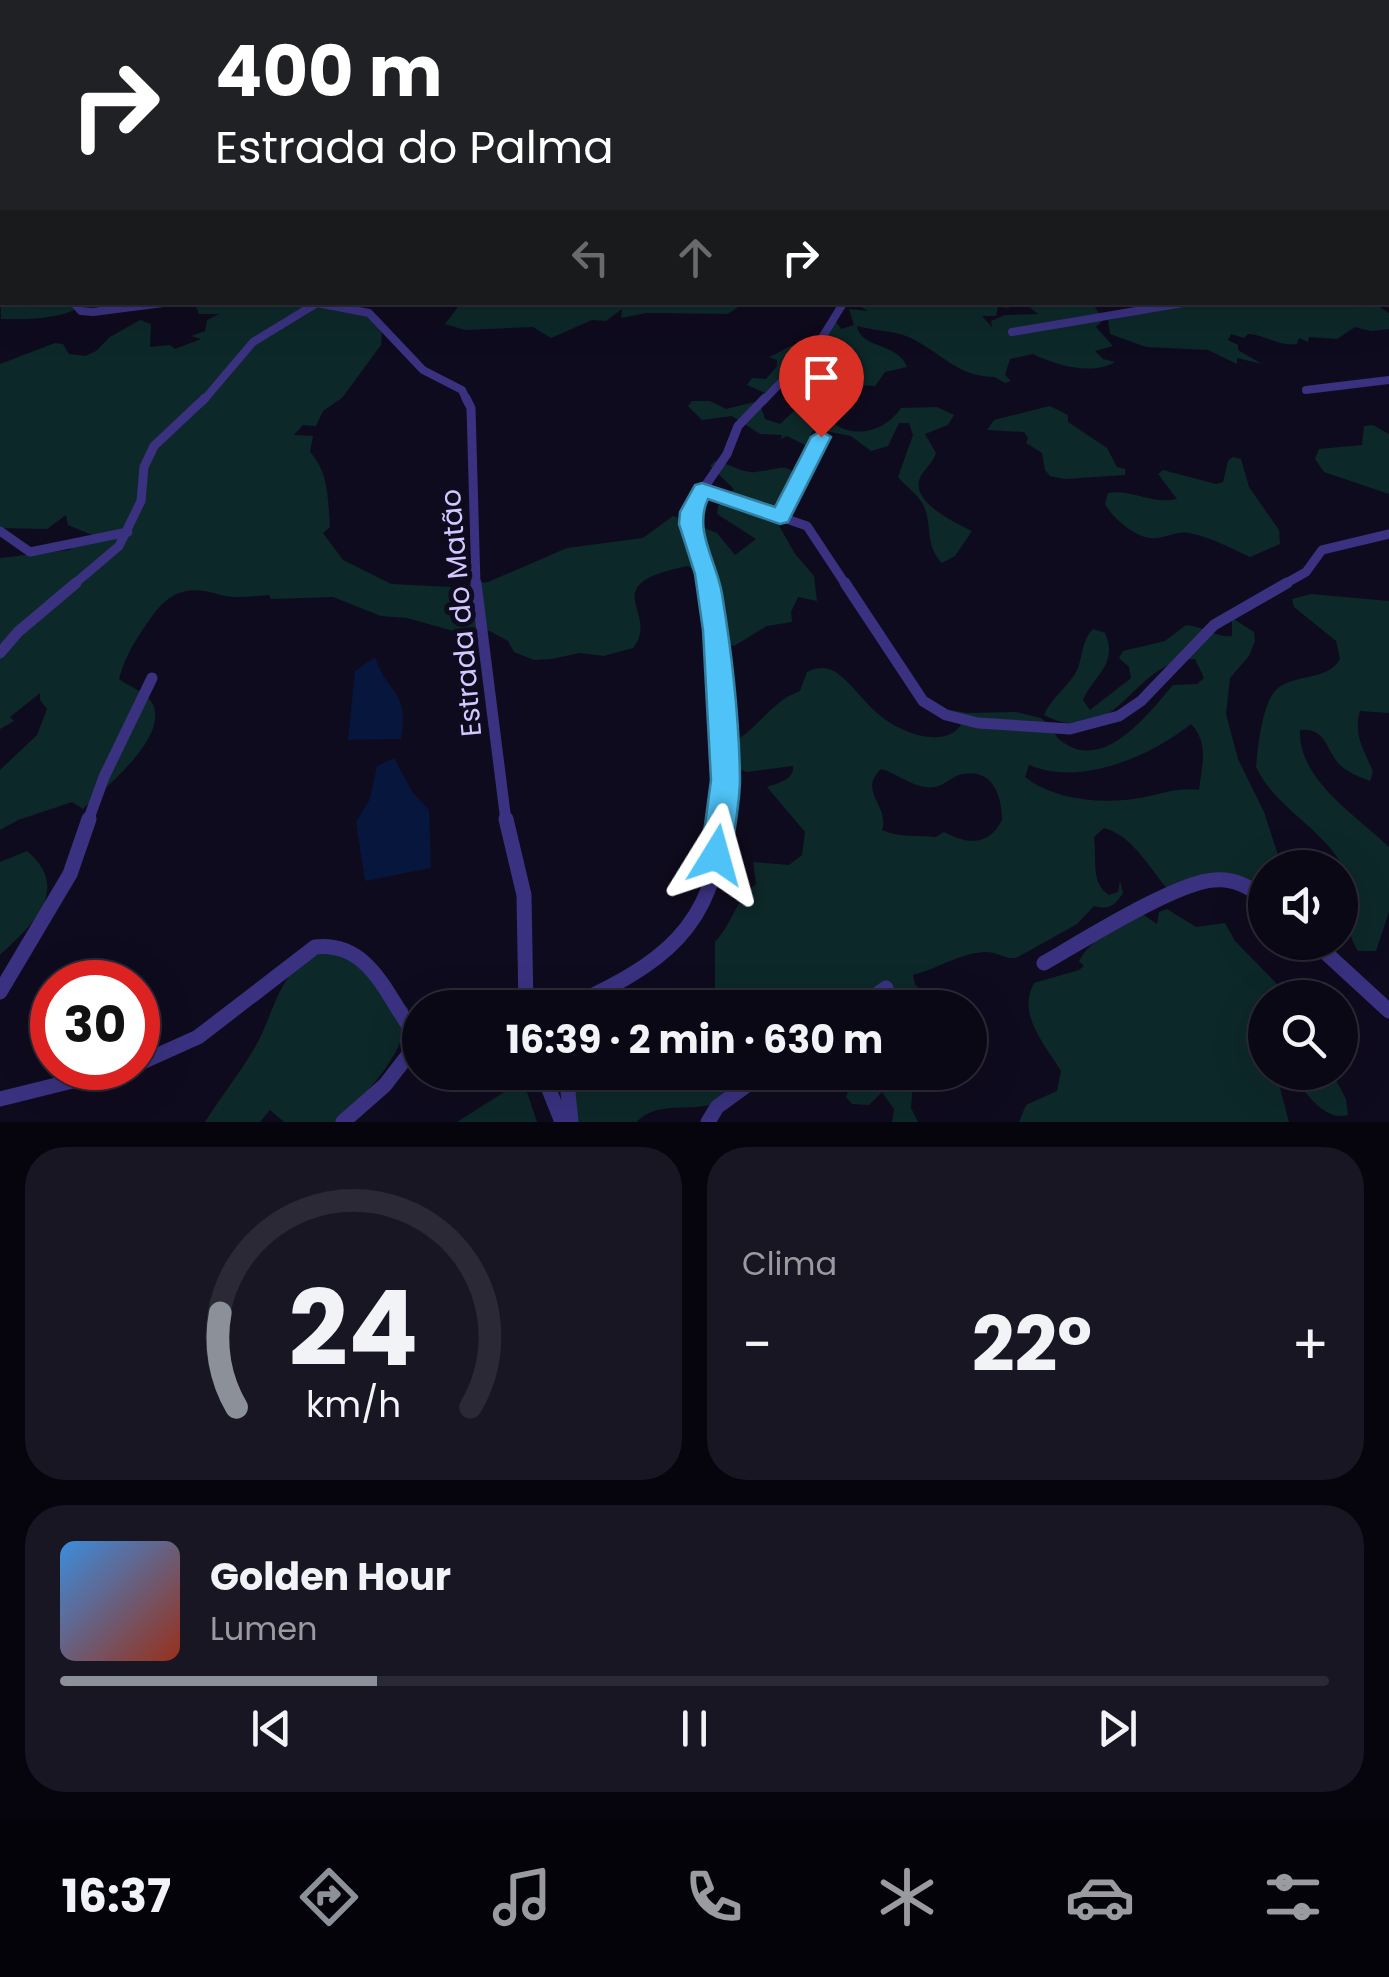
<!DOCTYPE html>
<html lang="pt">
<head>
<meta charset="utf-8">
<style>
	:root { --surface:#0b0816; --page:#191623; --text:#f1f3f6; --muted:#9a9aa1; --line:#2b2935; --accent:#8c9099 }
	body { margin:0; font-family:Poppins,sans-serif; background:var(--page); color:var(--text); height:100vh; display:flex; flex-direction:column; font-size:38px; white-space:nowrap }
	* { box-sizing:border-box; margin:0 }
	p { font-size:32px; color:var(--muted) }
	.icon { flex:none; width:55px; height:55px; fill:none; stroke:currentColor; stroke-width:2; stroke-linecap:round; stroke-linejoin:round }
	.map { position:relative; height:1122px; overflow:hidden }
	.panel { display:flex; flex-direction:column; gap:25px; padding:25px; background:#06040c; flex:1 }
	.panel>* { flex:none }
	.top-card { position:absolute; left:0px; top:0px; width:1390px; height:305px; box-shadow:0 10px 40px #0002,0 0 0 2px var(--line); background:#202124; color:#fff; overflow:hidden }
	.tools { position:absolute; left:1248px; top:850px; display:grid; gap:20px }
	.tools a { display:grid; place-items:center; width:110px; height:110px; border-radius:50%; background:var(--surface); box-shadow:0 10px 40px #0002,0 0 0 2px var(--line); font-size:50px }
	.speed { position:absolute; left:30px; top:960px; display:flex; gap:20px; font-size:50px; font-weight:700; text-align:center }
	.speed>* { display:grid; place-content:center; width:130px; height:130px; border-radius:50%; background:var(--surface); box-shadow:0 10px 40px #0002,0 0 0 2px var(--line); line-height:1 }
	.speed .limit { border:15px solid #d22; background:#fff; color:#111 }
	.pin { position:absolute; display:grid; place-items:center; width:85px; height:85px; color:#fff; margin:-102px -42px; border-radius:50% 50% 50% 0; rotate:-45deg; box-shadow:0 0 10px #0007 }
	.pin .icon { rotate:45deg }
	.me { position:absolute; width:110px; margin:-55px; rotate:8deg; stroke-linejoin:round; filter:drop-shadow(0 0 8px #0008) }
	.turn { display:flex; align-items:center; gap:35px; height:210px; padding:0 50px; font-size:45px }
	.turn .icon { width:130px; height:130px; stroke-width:2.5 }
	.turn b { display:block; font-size:70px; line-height:85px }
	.lanes { display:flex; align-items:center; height:95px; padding:0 50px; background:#0003; justify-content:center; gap:50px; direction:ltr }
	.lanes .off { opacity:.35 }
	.big { font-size:75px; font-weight:700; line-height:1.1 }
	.panel .tile { flex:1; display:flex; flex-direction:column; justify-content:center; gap:15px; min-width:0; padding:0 35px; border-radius:40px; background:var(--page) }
	.panel .dial { align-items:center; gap:0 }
	.dial svg { height:260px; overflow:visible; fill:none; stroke:var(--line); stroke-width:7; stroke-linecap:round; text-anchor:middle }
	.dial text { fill:var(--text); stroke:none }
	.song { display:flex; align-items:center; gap:30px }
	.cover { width:120px; height:120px; border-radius:15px; background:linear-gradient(135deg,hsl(210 70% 55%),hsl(10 70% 35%)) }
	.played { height:10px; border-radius:5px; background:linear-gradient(90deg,var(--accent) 25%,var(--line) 25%) }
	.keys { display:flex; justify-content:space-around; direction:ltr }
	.heat { display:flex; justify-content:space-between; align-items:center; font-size:55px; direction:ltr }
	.panel .tiles { flex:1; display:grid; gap:25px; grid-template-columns:1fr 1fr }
	.tile:last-child { grid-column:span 2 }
	.trip { position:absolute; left:402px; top:990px; width:585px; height:100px; border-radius:50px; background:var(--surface); box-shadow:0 10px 40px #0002,0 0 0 2px var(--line); font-weight:700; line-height:100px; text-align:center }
	.tab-bar { display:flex; height:160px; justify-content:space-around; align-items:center; background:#040309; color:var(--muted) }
	.tab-bar .icon { width:70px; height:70px }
	.tab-bar .on { color:var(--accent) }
	.tab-bar b { font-size:45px; color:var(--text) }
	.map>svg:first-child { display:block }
	.green { fill:#0d2829; fill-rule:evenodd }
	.water { fill:#06163c }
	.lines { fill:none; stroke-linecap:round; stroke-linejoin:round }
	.minor-far4 { stroke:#3a3281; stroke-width:5 }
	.minor-far3 { stroke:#3a3281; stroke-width:8 }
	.minor-far2 { stroke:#3a3281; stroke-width:9 }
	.minor-far1 { stroke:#3a3281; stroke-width:11 }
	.minor { stroke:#3a3281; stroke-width:15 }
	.route { fill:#4fc3f7; stroke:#337fa1; stroke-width:2.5 }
	.labels { text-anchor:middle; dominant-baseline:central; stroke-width:10; stroke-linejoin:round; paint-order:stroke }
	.street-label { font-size:28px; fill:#d2c8ff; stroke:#0f0b1e }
</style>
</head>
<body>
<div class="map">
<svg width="1389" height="1122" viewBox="0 0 1389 1122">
	<rect width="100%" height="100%" fill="#0f0b1e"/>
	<!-- green -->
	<g class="green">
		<path d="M0,268L2,302L78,303L80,307C62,319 23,320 1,319Z"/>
		<path d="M1023,302H1372L1389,313V329L1371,331L1355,327L1337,339L1309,337L1308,342L1299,338L1297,344C1279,347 1266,335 1248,334L1244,338L1231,334L1228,340L1238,345V350L1262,364L1237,358V364L1208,350L1146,347L1110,334L1108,320L1151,312C1133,306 1114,301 1095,308L1104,319L1096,327L1113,346L1095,351L1103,359L1115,362C1092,376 1055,365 1033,354L1010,359L1005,375L1011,381L1005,383L995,377C959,377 942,354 911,338C894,330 874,331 857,326C860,349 898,342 907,367L885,372L875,386L836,385L814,396L812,391L823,367C797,358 785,381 765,393L747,385L752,378L766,379L777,366V360L769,357C793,347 801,334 827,345L826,337L834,319L841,329L854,325L849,309L868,311L854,303H1008L1009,308L998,307L996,316H982L992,327L991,321L1005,315L1038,314Z"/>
		<path d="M169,303H352L353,310L369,313L382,328L381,345L342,398L323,411L316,426L303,425L294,435L313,436L310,452C329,472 328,501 330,527L323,533L343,560L391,584L452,587L488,582L567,548L643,538L673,516L717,533L735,555L756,539L717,514L718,506L734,489L710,466L715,461C728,463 744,474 756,472C789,468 782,461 809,485L791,501L782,503L773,515L795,554L814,576L817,601L798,597L791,612L792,622L767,626L734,646L713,639L705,631L706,611L713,602L704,577L688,566C591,585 662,612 633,648L604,656L580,653L551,659L534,660L514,652L508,641L482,627L457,632L407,618L381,616L333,597L271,599L269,595C254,596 235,599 221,595C186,584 168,592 148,622C135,640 125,657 119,679C129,687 143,690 151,701C173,735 104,788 83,809L72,802L18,820L0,830V770L37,735L47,709L40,700V693L10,717L14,721L0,729V558L69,550L92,535L68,525L66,515L47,529L0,528V364L55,343L63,344L69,354L85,356L96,351L110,337L140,320L151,324L150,347L170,345L175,349L201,339L191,336L205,331L207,320L219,314H199L195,304L164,307Z"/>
		<path d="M461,303V302L744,303L728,314L647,313L621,318L622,309L606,321L592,320L551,338L533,327L465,330L445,324Z"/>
		<path d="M829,398L845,404L832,416V422C854,440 886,431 901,408L937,407L954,415L948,425L925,434L936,453C933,464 921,471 919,481C914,504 956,523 972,531L955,556L942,563C925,545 932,528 925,509C921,496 906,487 898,477L913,435L909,423H899L888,446L871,451L851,436L815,429L810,435L813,449L787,436L781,439L782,435L760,434L732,416L702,420L688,406L692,401H710L726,409L759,401L765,419L780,424L796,409Z"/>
		<path d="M1050,406L1068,415V422L1107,448L1117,467L1125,469V475L1065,479L1050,476L1045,470L1042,453L1026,443L1028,438L1024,432L987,430L994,420Z"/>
		<path d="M1373,425L1389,434V494L1324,472L1315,459L1319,449L1362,445L1364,426Z"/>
		<path d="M1233,457L1241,459L1249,487L1279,530L1280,544L1250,557C1230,548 1211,537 1189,533C1176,531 1169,537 1157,538C1139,541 1113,519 1105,504L1108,493C1131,489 1153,505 1177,499L1158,474L1163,470L1216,484L1223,482L1228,461Z"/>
		<path d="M1311,594L1389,601V713L1360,711C1353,736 1364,749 1373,772L1370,781C1360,777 1348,773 1340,765C1325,749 1327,728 1300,730C1298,780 1357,816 1389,847V912L1376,951H1358C1338,919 1357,902 1347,875C1328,830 1276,810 1256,767C1258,747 1262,704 1276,690C1293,673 1327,682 1340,659L1336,641L1294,607L1292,599Z"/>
		<path d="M1232,618L1254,632L1255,641L1249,656L1230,678L1226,714L1238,759L1264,812L1282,867L1265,868V905L1227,878L1171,893C1150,870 1134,836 1104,828L1094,837C1097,858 1090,883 1109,895L1118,892L1120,881L1123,893C1114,906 1110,910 1094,906L1077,924L1016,958C1003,959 997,951 984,952C958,954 937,969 913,975L915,985L946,1007H885L879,996L853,992L844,1007L693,1008L715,1002V942C733,923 735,900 756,884L753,862L789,865L802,855L805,832L767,787C776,784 795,780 793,766L747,772L729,765L737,740C762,724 772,701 800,691L807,672C817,667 827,666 837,673C853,685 866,705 882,717C902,733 944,749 961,725L939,708L967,713L1016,712L1041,718C1049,724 1056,737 1060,740C1103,775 1148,714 1173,685L1197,684L1204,678L1195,659C1131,659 1119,753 1044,715C1052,696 1070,686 1078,668C1083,654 1082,640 1093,629L1105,633C1119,664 1093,676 1083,700L1090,710L1131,678L1129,667L1119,658L1123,651L1165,641L1186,625C1203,626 1216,638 1232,636ZM1191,724C1209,742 1202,766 1199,790C1179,787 1164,793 1145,797C1108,805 1055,801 1025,777L1029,765C1081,787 1151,756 1191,724ZM881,769C896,773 910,785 925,787C942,790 948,778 962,774C993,768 1002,796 1002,820C988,847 967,844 944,832L936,837C918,835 899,838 882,830C890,805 857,792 881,769Z"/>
		<path d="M27,851C73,890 31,926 0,955V862Z"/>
		<path d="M1167,909L1196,927L1225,923L1235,941L1290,997L1265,998V1072L1276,1073L1289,1122H1019L1026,1105L1057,1091L1061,1071C1044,1043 1017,1015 1034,983L1079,970L1084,966L1079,961C1092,937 1119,926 1141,913L1157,924L1159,912Z"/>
		<path d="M326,951H341L408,1008C406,1055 369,1091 336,1122H284L270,1110L260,1122H205C221,1097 239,1074 254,1049C277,1010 277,966 326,951Z"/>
		<path d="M855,1072L914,1073L911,1108L918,1122H892L894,1109L882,1092L869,1105L852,1104L846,1097Z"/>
		<path d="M602,1073H761C749,1082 736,1094 722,1101C696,1114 656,1099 637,1122H568L573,1086Z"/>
		<path d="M1289,1073H1332L1346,1099L1348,1115C1322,1122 1305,1089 1289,1073Z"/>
		<path d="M523,1080L537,1122H457Z"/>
	</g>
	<!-- water -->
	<g class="water">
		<path d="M375,657C388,696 410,690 401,739L348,740L355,671Z"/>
		<path d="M394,758L413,793L429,810L431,868L365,881L356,822L370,799L377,766Z"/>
	</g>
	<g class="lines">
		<!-- minor-far4 -->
		<g class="minor-far4">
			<path d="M1389,166V173"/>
			<path d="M0,169L2,163"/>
			<path d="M0,218L2,225"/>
		</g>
		<!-- minor-far3 -->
		<g class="minor-far3">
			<path d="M73,302L81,311L93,312L171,302"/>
			<path d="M317,303L369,313L423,370L462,390L467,401"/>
			<path d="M1012,332L1189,302"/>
			<path d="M1306,390L1389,380"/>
			<path d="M203,401L253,342L317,303"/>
			<path d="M763,401L818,344L844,302"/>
		</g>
		<!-- minor-far2 -->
		<g class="minor-far2">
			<path d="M466,398L471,408L476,585"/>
			<path d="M702,490L807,526L846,585"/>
			<path d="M780,517L821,437"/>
			<path d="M0,531L30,552L128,532"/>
			<path d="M73,585L119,546L141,501L144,467L154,446L205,398"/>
			<path d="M709,585L690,524L695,501L727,454L738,426L765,398"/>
			<path d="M1283,585L1306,572L1322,550L1389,534"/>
		</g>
		<!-- minor-far1 -->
		<g class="minor-far1">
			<path d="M476,583L506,821"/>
			<path d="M709,583L717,645L722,821"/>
			<path d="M845,583L923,701L946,715L978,723L1070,729L1119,716L1141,701L1214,625L1287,583"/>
			<path d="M0,653L18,632L76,583"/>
			<path d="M88,821L104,777L152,678"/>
		</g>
		<!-- minor -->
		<g class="minor">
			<path d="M506,819L524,895L526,1008"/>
			<path d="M1314,942L1389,1011"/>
			<path d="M1044,963C1081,942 1176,882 1214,880C1234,878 1250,887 1265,899"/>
			<path d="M0,992L70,874L89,819"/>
			<path d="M566,1008C661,965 716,929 722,819"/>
			<path d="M858,1008L886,988"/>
			<path d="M138,1064L198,1037L315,947C374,941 388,1003 420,1041"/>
			<path d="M542,1072L562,1122"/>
			<path d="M566,1072L571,1122"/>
			<path d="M0,1099L125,1068"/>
			<path d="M343,1122L385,1085L419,1041"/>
			<path d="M708,1122L717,1107L765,1072"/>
		</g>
	</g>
	<!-- sky -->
	<linearGradient id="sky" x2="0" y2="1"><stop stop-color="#080610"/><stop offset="0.47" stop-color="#31344c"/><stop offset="1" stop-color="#31344c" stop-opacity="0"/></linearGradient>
	<rect width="1389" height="300" fill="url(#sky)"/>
	<!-- route -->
	<path class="route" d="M821,431L831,437L788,522L780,524L708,499C693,530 717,562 722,594C732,654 739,718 740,778C740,803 734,830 731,855L727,866L716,870L705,866L701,855L711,780L703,630L695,574L679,524L680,512L695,485L702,483L775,507L811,437Z"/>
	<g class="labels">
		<!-- street labels -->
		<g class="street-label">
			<text transform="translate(461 613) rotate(-95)">Estrada do Matão</text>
		</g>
	</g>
</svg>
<div class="tools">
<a><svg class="icon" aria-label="sound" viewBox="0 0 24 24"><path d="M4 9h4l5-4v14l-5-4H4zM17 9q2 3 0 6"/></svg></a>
<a><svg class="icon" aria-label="search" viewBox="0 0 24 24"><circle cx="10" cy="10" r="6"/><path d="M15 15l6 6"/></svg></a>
</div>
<div class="speed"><div class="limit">30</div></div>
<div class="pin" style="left:821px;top:437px;background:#d93025"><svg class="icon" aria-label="arrive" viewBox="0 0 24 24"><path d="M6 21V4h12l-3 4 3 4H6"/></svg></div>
<svg class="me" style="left:716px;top:855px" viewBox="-20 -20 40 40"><path d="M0-17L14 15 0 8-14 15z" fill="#4fc3f7" stroke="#fff" stroke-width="4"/></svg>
<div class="trip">16:39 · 2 min · 630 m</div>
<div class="top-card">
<div class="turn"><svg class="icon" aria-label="right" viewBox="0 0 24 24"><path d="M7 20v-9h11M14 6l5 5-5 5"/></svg><div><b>400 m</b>Estrada do Palma</div></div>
<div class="lanes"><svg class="icon off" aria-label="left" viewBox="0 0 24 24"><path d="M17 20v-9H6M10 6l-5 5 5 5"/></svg><svg class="icon off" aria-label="ahead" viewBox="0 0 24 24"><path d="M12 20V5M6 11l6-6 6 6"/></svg><svg class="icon" aria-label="right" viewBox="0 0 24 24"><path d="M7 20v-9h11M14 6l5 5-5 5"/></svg></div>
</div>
</div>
<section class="panel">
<div class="tiles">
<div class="tile dial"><svg viewBox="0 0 100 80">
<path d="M14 69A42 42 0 1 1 86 69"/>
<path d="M14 69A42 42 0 0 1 9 40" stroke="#8c9099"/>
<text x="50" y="56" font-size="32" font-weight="700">24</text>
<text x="50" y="72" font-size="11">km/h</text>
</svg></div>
<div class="tile"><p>Clima</p>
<div class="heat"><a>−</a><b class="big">22°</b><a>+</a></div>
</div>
<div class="tile">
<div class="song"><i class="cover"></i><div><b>Golden Hour</b><p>Lumen</p></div></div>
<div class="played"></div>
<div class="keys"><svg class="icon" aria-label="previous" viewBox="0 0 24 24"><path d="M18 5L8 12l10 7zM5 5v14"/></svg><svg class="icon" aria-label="pause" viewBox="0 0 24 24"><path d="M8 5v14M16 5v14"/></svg><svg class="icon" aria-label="next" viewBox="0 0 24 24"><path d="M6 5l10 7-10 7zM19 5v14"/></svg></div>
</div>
</div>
</section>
<nav class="tab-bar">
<b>16:37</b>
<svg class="icon on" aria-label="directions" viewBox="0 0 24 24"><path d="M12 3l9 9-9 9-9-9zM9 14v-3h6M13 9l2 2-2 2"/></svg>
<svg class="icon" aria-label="music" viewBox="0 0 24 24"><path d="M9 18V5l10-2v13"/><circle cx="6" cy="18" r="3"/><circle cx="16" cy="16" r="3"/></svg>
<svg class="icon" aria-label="phone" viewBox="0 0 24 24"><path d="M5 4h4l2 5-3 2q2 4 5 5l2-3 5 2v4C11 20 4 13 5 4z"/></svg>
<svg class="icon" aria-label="climate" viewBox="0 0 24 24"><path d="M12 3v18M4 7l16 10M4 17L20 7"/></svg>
<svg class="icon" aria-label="car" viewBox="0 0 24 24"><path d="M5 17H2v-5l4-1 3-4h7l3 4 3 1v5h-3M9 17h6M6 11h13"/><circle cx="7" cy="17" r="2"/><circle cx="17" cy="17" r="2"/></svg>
<svg class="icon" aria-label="filters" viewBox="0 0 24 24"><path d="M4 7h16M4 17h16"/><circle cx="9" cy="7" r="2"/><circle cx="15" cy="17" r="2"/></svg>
</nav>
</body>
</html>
